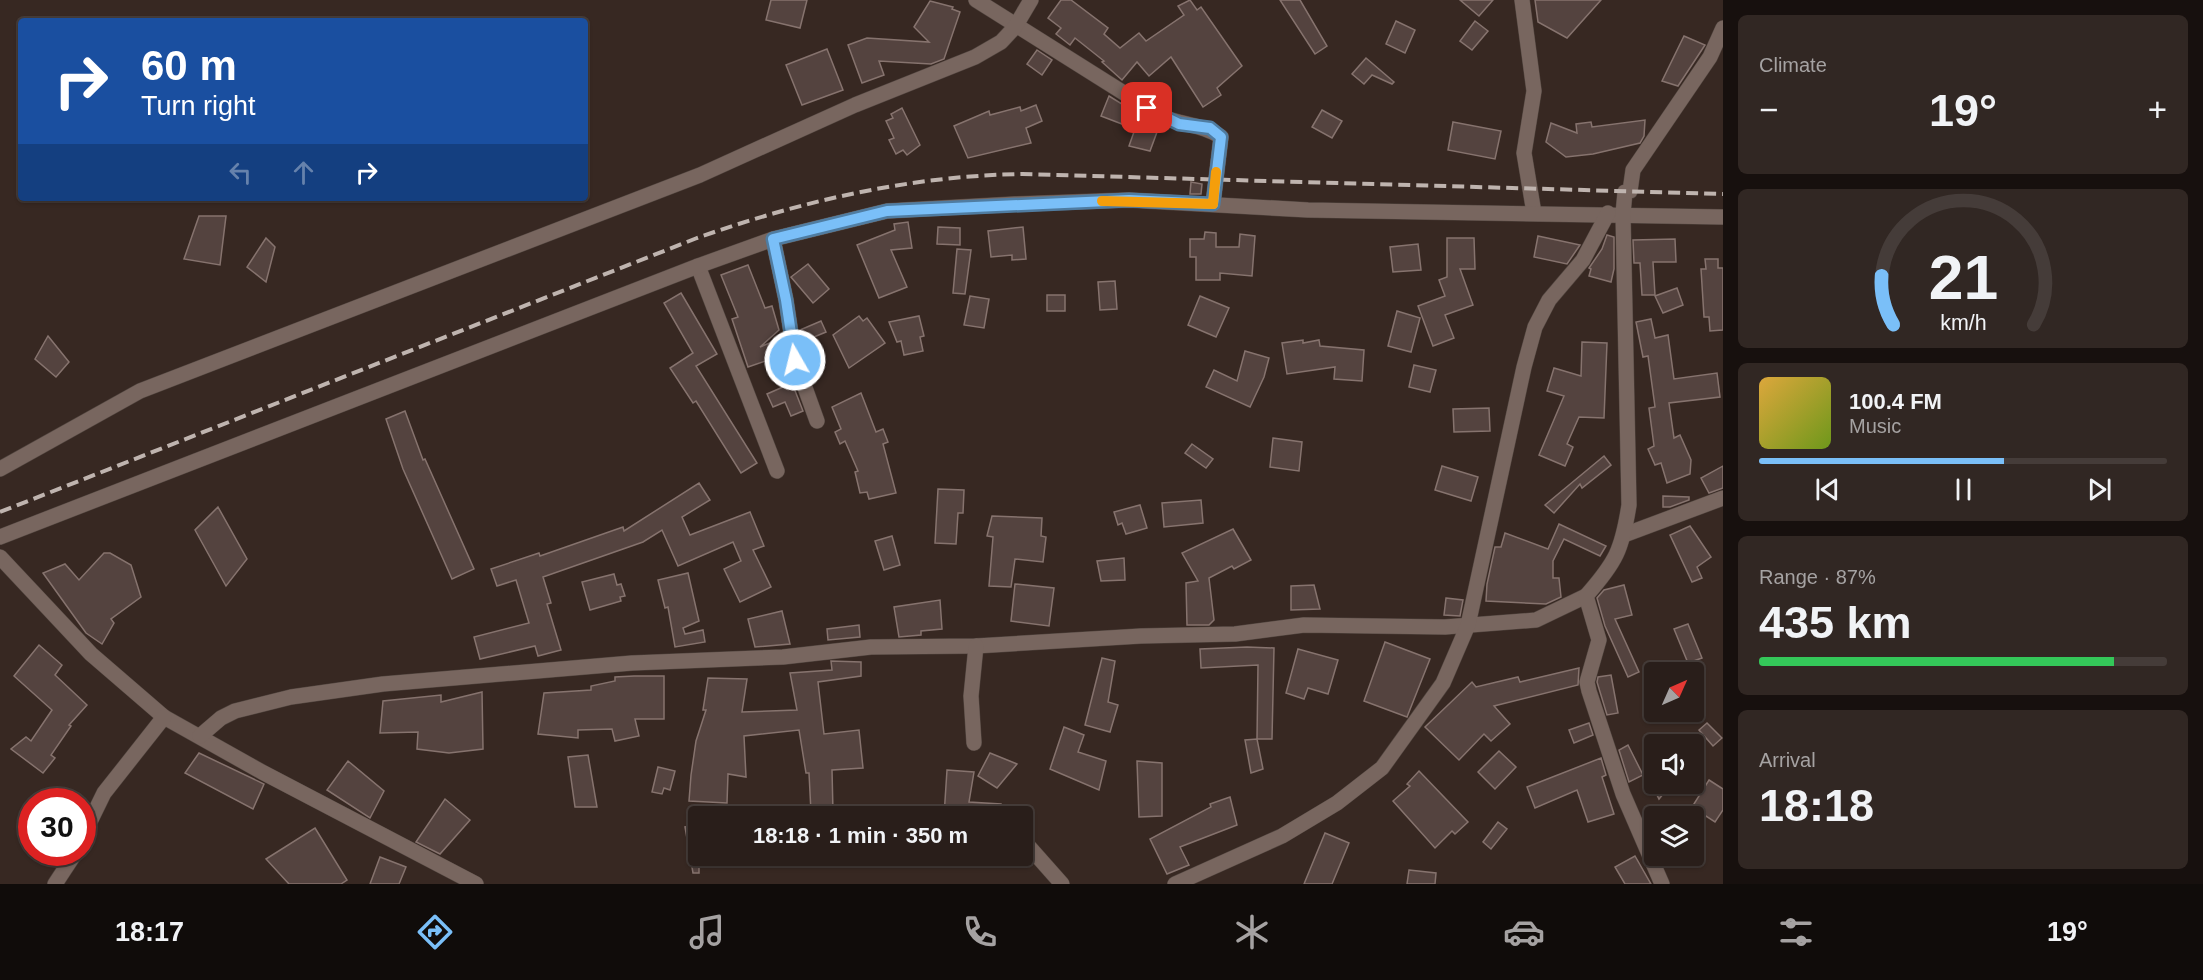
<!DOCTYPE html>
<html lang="en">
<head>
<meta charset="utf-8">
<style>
	:root { --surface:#291e1a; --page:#312723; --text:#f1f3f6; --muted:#a5a2a2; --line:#453c39; --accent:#7abff8 }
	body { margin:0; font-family:Arial,sans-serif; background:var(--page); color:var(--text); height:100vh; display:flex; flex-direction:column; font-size:22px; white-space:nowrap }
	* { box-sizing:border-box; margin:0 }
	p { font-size:20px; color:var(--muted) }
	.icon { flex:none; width:33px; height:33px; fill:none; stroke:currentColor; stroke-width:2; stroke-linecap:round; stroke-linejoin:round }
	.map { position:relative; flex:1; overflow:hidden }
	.panel { display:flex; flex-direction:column; gap:15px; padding:15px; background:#17100e; width:480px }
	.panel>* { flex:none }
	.top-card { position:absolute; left:18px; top:18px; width:570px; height:183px; border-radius:6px; box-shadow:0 2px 4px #0004,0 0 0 2px var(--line); background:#1a4fa0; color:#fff; overflow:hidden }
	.needle { width:39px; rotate:45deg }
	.fabs { position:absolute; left:1644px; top:662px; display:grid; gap:12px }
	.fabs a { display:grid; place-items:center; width:60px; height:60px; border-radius:6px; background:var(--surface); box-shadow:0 2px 4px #0004,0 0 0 2px var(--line); font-size:30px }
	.speed { position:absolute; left:18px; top:788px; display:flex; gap:12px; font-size:30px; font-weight:700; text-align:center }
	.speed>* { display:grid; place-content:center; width:78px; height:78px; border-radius:50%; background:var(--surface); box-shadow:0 2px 4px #0004,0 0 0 2px var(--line); line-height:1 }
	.speed .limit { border:9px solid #d22; background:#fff; color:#111 }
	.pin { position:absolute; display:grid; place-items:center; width:51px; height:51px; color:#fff; margin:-26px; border-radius:12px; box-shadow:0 3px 9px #0006 }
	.me { position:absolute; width:66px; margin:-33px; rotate:352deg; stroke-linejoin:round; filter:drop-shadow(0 0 4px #0008) }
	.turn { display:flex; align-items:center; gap:21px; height:126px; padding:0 24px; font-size:27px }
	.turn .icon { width:78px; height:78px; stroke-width:2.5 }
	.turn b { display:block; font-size:42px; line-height:51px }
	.lanes { display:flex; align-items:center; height:57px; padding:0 24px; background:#0003; justify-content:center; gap:30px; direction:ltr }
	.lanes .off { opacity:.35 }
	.big { font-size:45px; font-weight:700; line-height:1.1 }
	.panel .tile { flex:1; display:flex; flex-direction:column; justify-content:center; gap:9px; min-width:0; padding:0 21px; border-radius:9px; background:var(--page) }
	.panel .dial { align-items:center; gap:0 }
	.dial svg { height:156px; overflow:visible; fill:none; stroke:var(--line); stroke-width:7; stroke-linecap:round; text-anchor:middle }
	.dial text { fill:var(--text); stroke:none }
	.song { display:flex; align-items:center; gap:18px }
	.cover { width:72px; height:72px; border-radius:9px; background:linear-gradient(135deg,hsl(40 70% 55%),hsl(80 70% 35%)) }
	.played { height:6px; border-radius:3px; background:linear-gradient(90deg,var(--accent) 60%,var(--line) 60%) }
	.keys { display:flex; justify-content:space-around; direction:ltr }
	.heat { display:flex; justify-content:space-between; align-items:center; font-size:33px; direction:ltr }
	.charge { height:9px; border-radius:4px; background:linear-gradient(90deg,#34c759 87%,var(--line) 0) }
	.trip { position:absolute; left:688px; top:806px; width:345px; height:60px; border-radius:6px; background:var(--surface); box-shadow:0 2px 4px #0004,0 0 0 2px var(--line); font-weight:700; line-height:60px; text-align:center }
	.tab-bar { display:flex; height:96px; justify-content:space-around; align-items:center; background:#100c0a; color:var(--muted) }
	.tab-bar .icon { width:42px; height:42px }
	.tab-bar .on { color:var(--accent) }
	.tab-bar b { font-size:27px; color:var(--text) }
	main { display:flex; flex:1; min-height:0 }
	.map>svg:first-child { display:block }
	.building { fill:#54433f; stroke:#86736e; stroke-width:1.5 }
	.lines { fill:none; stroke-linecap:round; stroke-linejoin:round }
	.minor-casing { stroke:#51453f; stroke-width:16 }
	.minor { stroke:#78665f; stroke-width:15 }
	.rail { stroke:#bfb4af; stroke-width:4; stroke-dasharray:12 6; stroke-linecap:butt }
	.route-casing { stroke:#4f7ca1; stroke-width:15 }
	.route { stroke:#7abff8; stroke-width:10 }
	.slow { stroke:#f59e0b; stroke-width:10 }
</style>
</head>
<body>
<main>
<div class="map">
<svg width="1723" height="884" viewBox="0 0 1723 884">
	<rect width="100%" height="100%" fill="#372822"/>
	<!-- building -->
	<g class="building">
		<path d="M771,0H807L800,28L766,20Z"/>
		<path d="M1061,0H1071L1108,28L1104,34L1120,48L1139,33L1146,41L1184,15L1178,6L1190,0L1197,10L1201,7L1242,66L1217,88L1221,95L1203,107L1171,57L1149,76L1137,62L1122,80L1102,62L1104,61L1075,38L1070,45L1056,34L1061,28L1048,18Z"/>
		<path d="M1280,0H1300L1327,46L1315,54Z"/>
		<path d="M1460,0H1493L1479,16Z"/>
		<path d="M1535,0H1601L1567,38L1538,22Z"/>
		<path d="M930,1L953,7L952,9L960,12L944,59L931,64L879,61L884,75L862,83L848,45L867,38L929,42L914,27Z"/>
		<path d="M1396,21L1415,30L1405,53L1386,44Z"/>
		<path d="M1475,21L1488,31L1472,50L1460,41Z"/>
		<path d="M1684,36L1705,45L1678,86L1662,81Z"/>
		<path d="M827,49L843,90L802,105L786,65Z"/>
		<path d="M1037,50L1052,60L1042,75L1027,64Z"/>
		<path d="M1366,58L1394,82L1392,84L1372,75L1364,84L1352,74Z"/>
		<path d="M1109,96L1130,109L1128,114L1153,123L1151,129L1157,132L1150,151L1129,146L1135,129L1101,116Z"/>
		<path d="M1036,105L1042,121L1026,128L1031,143L968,158L954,126L989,111L990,115L1020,107L1021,111Z"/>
		<path d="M902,108L920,145L907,155L903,150L896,154L889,140L894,138L886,121L893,118L891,114Z"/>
		<path d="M1322,110L1342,121L1332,138L1312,127Z"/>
		<path d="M1645,120L1644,136L1640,143L1593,154L1566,157L1546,142L1551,123L1577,133L1576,124L1591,122L1592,127Z"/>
		<path d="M1453,122L1501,131L1495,159L1448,150Z"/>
		<path d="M1191,182L1202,184L1201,194H1190Z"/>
		<path d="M199,216H226L220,265L184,259Z"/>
		<path d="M908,222L912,248L891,250L907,287L879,298L857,245L895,230L894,224Z"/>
		<path d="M938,227L960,228V245L937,244Z"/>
		<path d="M1023,227L1026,259L1012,260V255L991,257L988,231Z"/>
		<path d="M1205,232L1216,233V247H1239L1240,234L1255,236L1252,276L1220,273V280H1196V257H1190V239H1204Z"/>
		<path d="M1607,235L1614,237V269L1611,282L1589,276L1591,269L1589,268L1602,249Z"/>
		<path d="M1538,236L1580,245L1567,264L1534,257Z"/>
		<path d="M266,238L275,247L266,282L247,267Z"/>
		<path d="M1447,238H1474L1475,269H1460L1473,305L1445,315L1454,338L1433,346L1418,306L1445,296L1439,280L1447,277Z"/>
		<path d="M1675,239L1676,262H1653L1655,295H1642L1640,263H1634L1633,240Z"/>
		<path d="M1418,244L1421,270L1393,272L1390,247Z"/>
		<path d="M957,249L971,250L965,294L953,293Z"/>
		<path d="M1705,259H1718V268H1723V330L1710,331L1709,317H1704L1701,269H1706Z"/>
		<path d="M808,264L829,289L813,303L791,277Z"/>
		<path d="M748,265L765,308L772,306L779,330L760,347L782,338L784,349L783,355L748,367L732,319L738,317L721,275Z"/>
		<path d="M1115,281L1117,309L1100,310L1098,282Z"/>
		<path d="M1677,288L1683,305L1663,313L1655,296Z"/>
		<path d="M681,293L717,354L696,366L757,463L741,473L696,401L693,403L670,368L693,353L664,303Z"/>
		<rect x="1047" y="295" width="18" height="16"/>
		<path d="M970,296L989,299L984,328L964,325Z"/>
		<path d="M1200,296L1229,308L1216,337L1188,325Z"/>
		<path d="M1397,311L1420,318L1411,352L1388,346Z"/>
		<path d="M859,316L863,321L867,318L885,343L849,368L833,335Z"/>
		<path d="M919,316L924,336L920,337L923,351L904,355L901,341L897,342L889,322Z"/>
		<path d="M1651,319L1655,338L1668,335L1674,379L1717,373L1720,397L1669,403L1674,438L1680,435L1691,460L1690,474L1667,483L1661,463L1655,465L1648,449L1654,446L1649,408L1655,407L1648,356L1643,357L1636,322Z"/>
		<path d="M821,321L826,332L802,342L800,330Z"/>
		<path d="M48,336L69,362L56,377L35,359Z"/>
		<path d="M1303,340V343L1319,340L1320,346L1364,350L1362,381L1334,379L1335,367L1287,374L1282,343Z"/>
		<path d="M1582,342L1607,343L1604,418L1579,417L1567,444L1573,447L1565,466L1539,455L1564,396L1547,391L1554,368L1581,376Z"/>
		<path d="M1245,351L1269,358L1264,377L1250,407L1206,387L1214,370L1237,381Z"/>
		<path d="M1414,365L1436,370L1430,392L1409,387Z"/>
		<path d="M792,383L803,411L791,416L785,402L773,407L767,394Z"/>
		<path d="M861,393L876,432L883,429L888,442L883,444L896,493L869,499L867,492L860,493L855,472L858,471L845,441L840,444L835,432L841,429L832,407Z"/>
		<path d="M1489,408L1490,431L1454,432L1453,409Z"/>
		<path d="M405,411L423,460L425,459L474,569L452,579L403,469L386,419Z"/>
		<path d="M1273,438L1302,442L1299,471L1270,467Z"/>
		<path d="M1192,444L1213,459L1206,468L1185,453Z"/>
		<path d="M1604,456L1611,465L1582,488L1580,484L1554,513L1545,505Z"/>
		<path d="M1442,466L1478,477L1471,501L1435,490Z"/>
		<path d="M1723,466V488L1709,493L1701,478Z"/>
		<path d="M699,483L710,500L682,517L690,535L750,512L764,546L753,550L771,587L740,602L724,569L741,561L733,542L678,566L662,530L643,542L543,577L551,603L547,604L561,650L538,656L535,646L480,659L474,637L529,623L516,580L497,586L491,569L539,553L540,556L623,527L624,531Z"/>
		<path d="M938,489L964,490L963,513H958L956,544L935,543Z"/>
		<path d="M1663,496L1689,497V500L1670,507H1663Z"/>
		<path d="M1201,500L1203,523L1164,527L1162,503Z"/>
		<path d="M1140,505L1147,528L1126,534L1122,523L1118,525L1114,512Z"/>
		<path d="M218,507L247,559L226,586L195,530Z"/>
		<path d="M992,516L1042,518L1041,536L1046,537L1043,562L1015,559L1011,587L989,586L993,537L987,536Z"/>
		<path d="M1559,524L1606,546L1600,556L1564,539L1553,561V578H1559L1561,597L1546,604L1486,601L1487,584L1495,547H1501L1505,533L1548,549Z"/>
		<path d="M1690,526L1711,557L1697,567L1702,578L1692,582L1670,535Z"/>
		<path d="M1233,529L1251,560L1234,569L1232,566L1209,578L1214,620L1209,625H1187L1186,583L1198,581L1182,553Z"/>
		<path d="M892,536L900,565L884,570L875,541Z"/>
		<path d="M104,553H110L131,565L141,597L111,619L114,623L102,644L86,633L43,573L65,564L79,580Z"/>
		<path d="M1124,558L1125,580L1101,581L1097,561Z"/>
		<path d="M688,573L699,621L683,628L685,634L703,630L705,642L675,647L668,607L665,608L658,580Z"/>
		<path d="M614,574L617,585L621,584L625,596L620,597L621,601L590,610L582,582Z"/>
		<path d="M1015,584L1054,588L1049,626L1011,621Z"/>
		<path d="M1314,585L1320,609L1291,610V586Z"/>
		<path d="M1624,585L1632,615L1615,619L1639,672L1628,677L1605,626L1597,598L1604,590Z"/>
		<path d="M1446,598L1463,600L1460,616L1444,615Z"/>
		<path d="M940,600L942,629L921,631V635L899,637L894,607Z"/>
		<path d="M782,611L790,644L755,647L748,619Z"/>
		<path d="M1688,624L1702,658L1688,663L1674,629Z"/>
		<path d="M859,625L860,637L828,640L827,629Z"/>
		<path d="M1385,642L1430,659L1407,717L1364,701Z"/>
		<path d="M39,645L62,665L55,675L87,705L69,725L71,726L51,755L55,758L43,773L11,749L26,737L31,741L52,710L14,676Z"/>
		<path d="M1247,647L1274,648L1272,739H1257L1258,665L1201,668L1200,649Z"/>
		<path d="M1298,649L1338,660L1328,694L1308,688L1304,699L1286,693Z"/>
		<path d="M1102,658L1115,661L1108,702L1118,705L1110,732L1085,725Z"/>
		<path d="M831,661L861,662V676L818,682L824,734L859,730L863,768L832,770L833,812H811L809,773H806L799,730L744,736L746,777L728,774L727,803L689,801L691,775L696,741L706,710H703L708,678L747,679L742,712L797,710L790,673L832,670Z"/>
		<path d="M1579,668L1578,685L1494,706L1510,724L1491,741L1484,734L1459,760L1425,727L1472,682L1476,687L1518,677L1520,682Z"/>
		<path d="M1611,675L1618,713L1607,715L1597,682L1598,677Z"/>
		<path d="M634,676H664V719H635L639,736L615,741L612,729L578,730V738L538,734L544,693L591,690V686L615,681V677Z"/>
		<path d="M482,692L483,749L449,753L417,749L418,732L380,733L383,701L441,695V702Z"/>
		<path d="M1589,723L1593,735L1574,743L1569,730Z"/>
		<path d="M1707,723L1722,738L1713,746L1699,730Z"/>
		<path d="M1064,727L1084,735L1078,752L1106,761L1099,790L1050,769Z"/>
		<path d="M1257,739L1263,769L1251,773L1245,740Z"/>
		<path d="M1628,745L1643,775L1629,782L1619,750Z"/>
		<path d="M1499,751L1516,767L1495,789L1478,772Z"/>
		<path d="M199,753L264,784L253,809L185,773Z"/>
		<path d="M990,753L1017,764L997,788L978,776Z"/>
		<path d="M588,755L597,807H575L568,757Z"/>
		<path d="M1601,758L1606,775L1602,777L1614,814L1588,822L1577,790L1535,808L1527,787Z"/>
		<path d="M348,761L384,791L370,818L327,790Z"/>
		<path d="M1137,761L1162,763V816L1139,817Z"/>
		<path d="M658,767L675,771L670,790L664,788L662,794L652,792Z"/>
		<path d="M947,770L974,772L969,802L1001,804V816H944Z"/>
		<path d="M1419,771L1468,822L1455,834L1452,831L1435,848L1393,801L1410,786L1407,784Z"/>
		<path d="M1709,780L1723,789V810L1715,822L1692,807Z"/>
		<path d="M1651,783H1672L1659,799Z"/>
		<path d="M1230,797L1237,825L1180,847L1189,865L1167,874L1150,839L1211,807L1210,804Z"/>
		<path d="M445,799L470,820L440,854L416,842Z"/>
		<path d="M1498,822L1507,829L1491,849L1483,842Z"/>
		<path d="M699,825V873H693L685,827Z"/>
		<path d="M315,828L347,880L341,884H289L266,859Z"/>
		<path d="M1325,833L1349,843L1332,884H1304Z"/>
		<path d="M1635,856L1651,884H1625L1615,867Z"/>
		<path d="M380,857L406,867L399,884H370Z"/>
		<path d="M1409,870L1436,873L1435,884H1407Z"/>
	</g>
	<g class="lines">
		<!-- minor casing -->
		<g class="minor-casing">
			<g id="minor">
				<path d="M976,0L1162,117C1182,125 1205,125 1221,137L1213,204"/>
				<path d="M1522,0L1534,91L1524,153L1534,213"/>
				<path d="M773,239L786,300L795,360L817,421"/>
				<path d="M698,266L777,471"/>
				<path d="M0,469L140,391L700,175L855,105L975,57L1001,42L1015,27L1031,0"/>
				<path d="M1624,535L1723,498"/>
				<path d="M0,537L698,266L773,239L887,211L1015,204L1129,200L1308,210L1723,217"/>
				<path d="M0,557L91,654L164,717L262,772L476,884"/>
				<path d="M200,736L221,718L235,711L291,697L383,684L632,663L783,657L871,647L976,646L1141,636L1235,634L1304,625L1445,627L1536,620L1586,596"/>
				<path d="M974,743L971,696L976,646"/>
				<path d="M82,838L104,793L164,717"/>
				<path d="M1023,840L1062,884"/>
				<path d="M55,884L76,852"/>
				<path d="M1175,884L1282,836L1337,803L1382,768L1443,683L1468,625L1524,367L1535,327L1549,300L1583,260L1608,213"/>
				<path d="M1662,884L1623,794L1589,691L1587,682L1599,640L1586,596C1616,562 1622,550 1629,505L1623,214L1625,192L1630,191L1633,170L1710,57L1723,28"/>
			</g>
		</g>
		<!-- minor -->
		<use href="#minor" class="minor"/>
		<!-- rail -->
		<path class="rail" d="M0,512L697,238C802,201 909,176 1022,174L1723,194"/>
	</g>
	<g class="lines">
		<!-- route casing -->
		<g class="route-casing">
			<path id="route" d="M795,360L786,300L773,239L887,211L1129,200L1213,204L1221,137L1210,128L1179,124L1147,108"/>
		</g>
		<!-- route -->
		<use href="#route" class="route"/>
		<!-- slow -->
		<path class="slow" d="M1102,201L1213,204L1216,172"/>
	</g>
</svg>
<div class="fabs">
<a><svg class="needle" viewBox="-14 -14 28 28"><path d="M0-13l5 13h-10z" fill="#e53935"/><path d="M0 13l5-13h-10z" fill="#a5a2a2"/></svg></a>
<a><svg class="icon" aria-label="sound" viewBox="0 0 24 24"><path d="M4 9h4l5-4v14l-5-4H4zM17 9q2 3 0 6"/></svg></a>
<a><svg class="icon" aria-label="layers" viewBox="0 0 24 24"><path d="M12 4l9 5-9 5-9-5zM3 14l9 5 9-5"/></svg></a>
</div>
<div class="speed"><div class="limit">30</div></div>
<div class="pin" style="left:1147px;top:108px;background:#d93025"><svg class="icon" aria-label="arrive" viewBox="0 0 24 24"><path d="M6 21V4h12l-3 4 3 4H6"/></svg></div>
<svg class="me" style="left:795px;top:360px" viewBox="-20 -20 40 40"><circle r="17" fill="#7abff8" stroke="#fff" stroke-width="3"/><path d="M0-11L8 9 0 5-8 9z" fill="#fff"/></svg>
<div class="trip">18:18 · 1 min · 350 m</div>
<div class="top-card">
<div class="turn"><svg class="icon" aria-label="right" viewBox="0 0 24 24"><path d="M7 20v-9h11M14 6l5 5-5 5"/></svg><div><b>60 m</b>Turn right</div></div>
<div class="lanes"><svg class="icon off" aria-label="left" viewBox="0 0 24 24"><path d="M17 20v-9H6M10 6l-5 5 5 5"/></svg><svg class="icon off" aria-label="ahead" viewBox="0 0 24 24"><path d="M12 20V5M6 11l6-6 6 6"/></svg><svg class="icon" aria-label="right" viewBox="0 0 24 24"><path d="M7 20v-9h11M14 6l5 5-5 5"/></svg></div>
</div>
</div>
<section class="panel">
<div class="tile"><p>Climate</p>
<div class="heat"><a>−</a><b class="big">19°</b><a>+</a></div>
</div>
<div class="tile dial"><svg viewBox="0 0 100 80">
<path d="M14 69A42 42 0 1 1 86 69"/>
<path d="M14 69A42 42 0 0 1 8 44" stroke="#7abff8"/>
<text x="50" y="56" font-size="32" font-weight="700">21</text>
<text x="50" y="72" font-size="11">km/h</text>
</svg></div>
<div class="tile">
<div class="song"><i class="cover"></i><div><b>100.4 FM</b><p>Music</p></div></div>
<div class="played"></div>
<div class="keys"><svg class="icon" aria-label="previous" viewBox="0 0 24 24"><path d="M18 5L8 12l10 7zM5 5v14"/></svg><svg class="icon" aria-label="pause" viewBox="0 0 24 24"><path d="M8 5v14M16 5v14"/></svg><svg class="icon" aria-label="next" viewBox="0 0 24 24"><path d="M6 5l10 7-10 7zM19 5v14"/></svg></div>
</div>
<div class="tile"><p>Range · 87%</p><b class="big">435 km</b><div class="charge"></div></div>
<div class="tile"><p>Arrival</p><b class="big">18:18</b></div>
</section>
</main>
<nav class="tab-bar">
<b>18:17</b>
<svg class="icon on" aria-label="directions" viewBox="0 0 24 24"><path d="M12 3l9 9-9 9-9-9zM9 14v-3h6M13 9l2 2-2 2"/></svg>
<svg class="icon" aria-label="music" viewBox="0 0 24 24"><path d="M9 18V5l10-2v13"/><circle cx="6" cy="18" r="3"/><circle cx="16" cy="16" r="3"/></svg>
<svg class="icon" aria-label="phone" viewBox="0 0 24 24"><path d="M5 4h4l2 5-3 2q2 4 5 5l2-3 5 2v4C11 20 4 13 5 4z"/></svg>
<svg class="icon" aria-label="climate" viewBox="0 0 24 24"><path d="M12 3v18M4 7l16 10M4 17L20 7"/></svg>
<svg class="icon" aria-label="car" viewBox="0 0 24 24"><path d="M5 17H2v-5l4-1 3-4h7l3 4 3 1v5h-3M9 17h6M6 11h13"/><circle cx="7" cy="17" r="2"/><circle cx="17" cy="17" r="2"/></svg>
<svg class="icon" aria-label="filters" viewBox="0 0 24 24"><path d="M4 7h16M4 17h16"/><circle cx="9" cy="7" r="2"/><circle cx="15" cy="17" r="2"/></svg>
<b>19°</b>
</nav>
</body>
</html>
